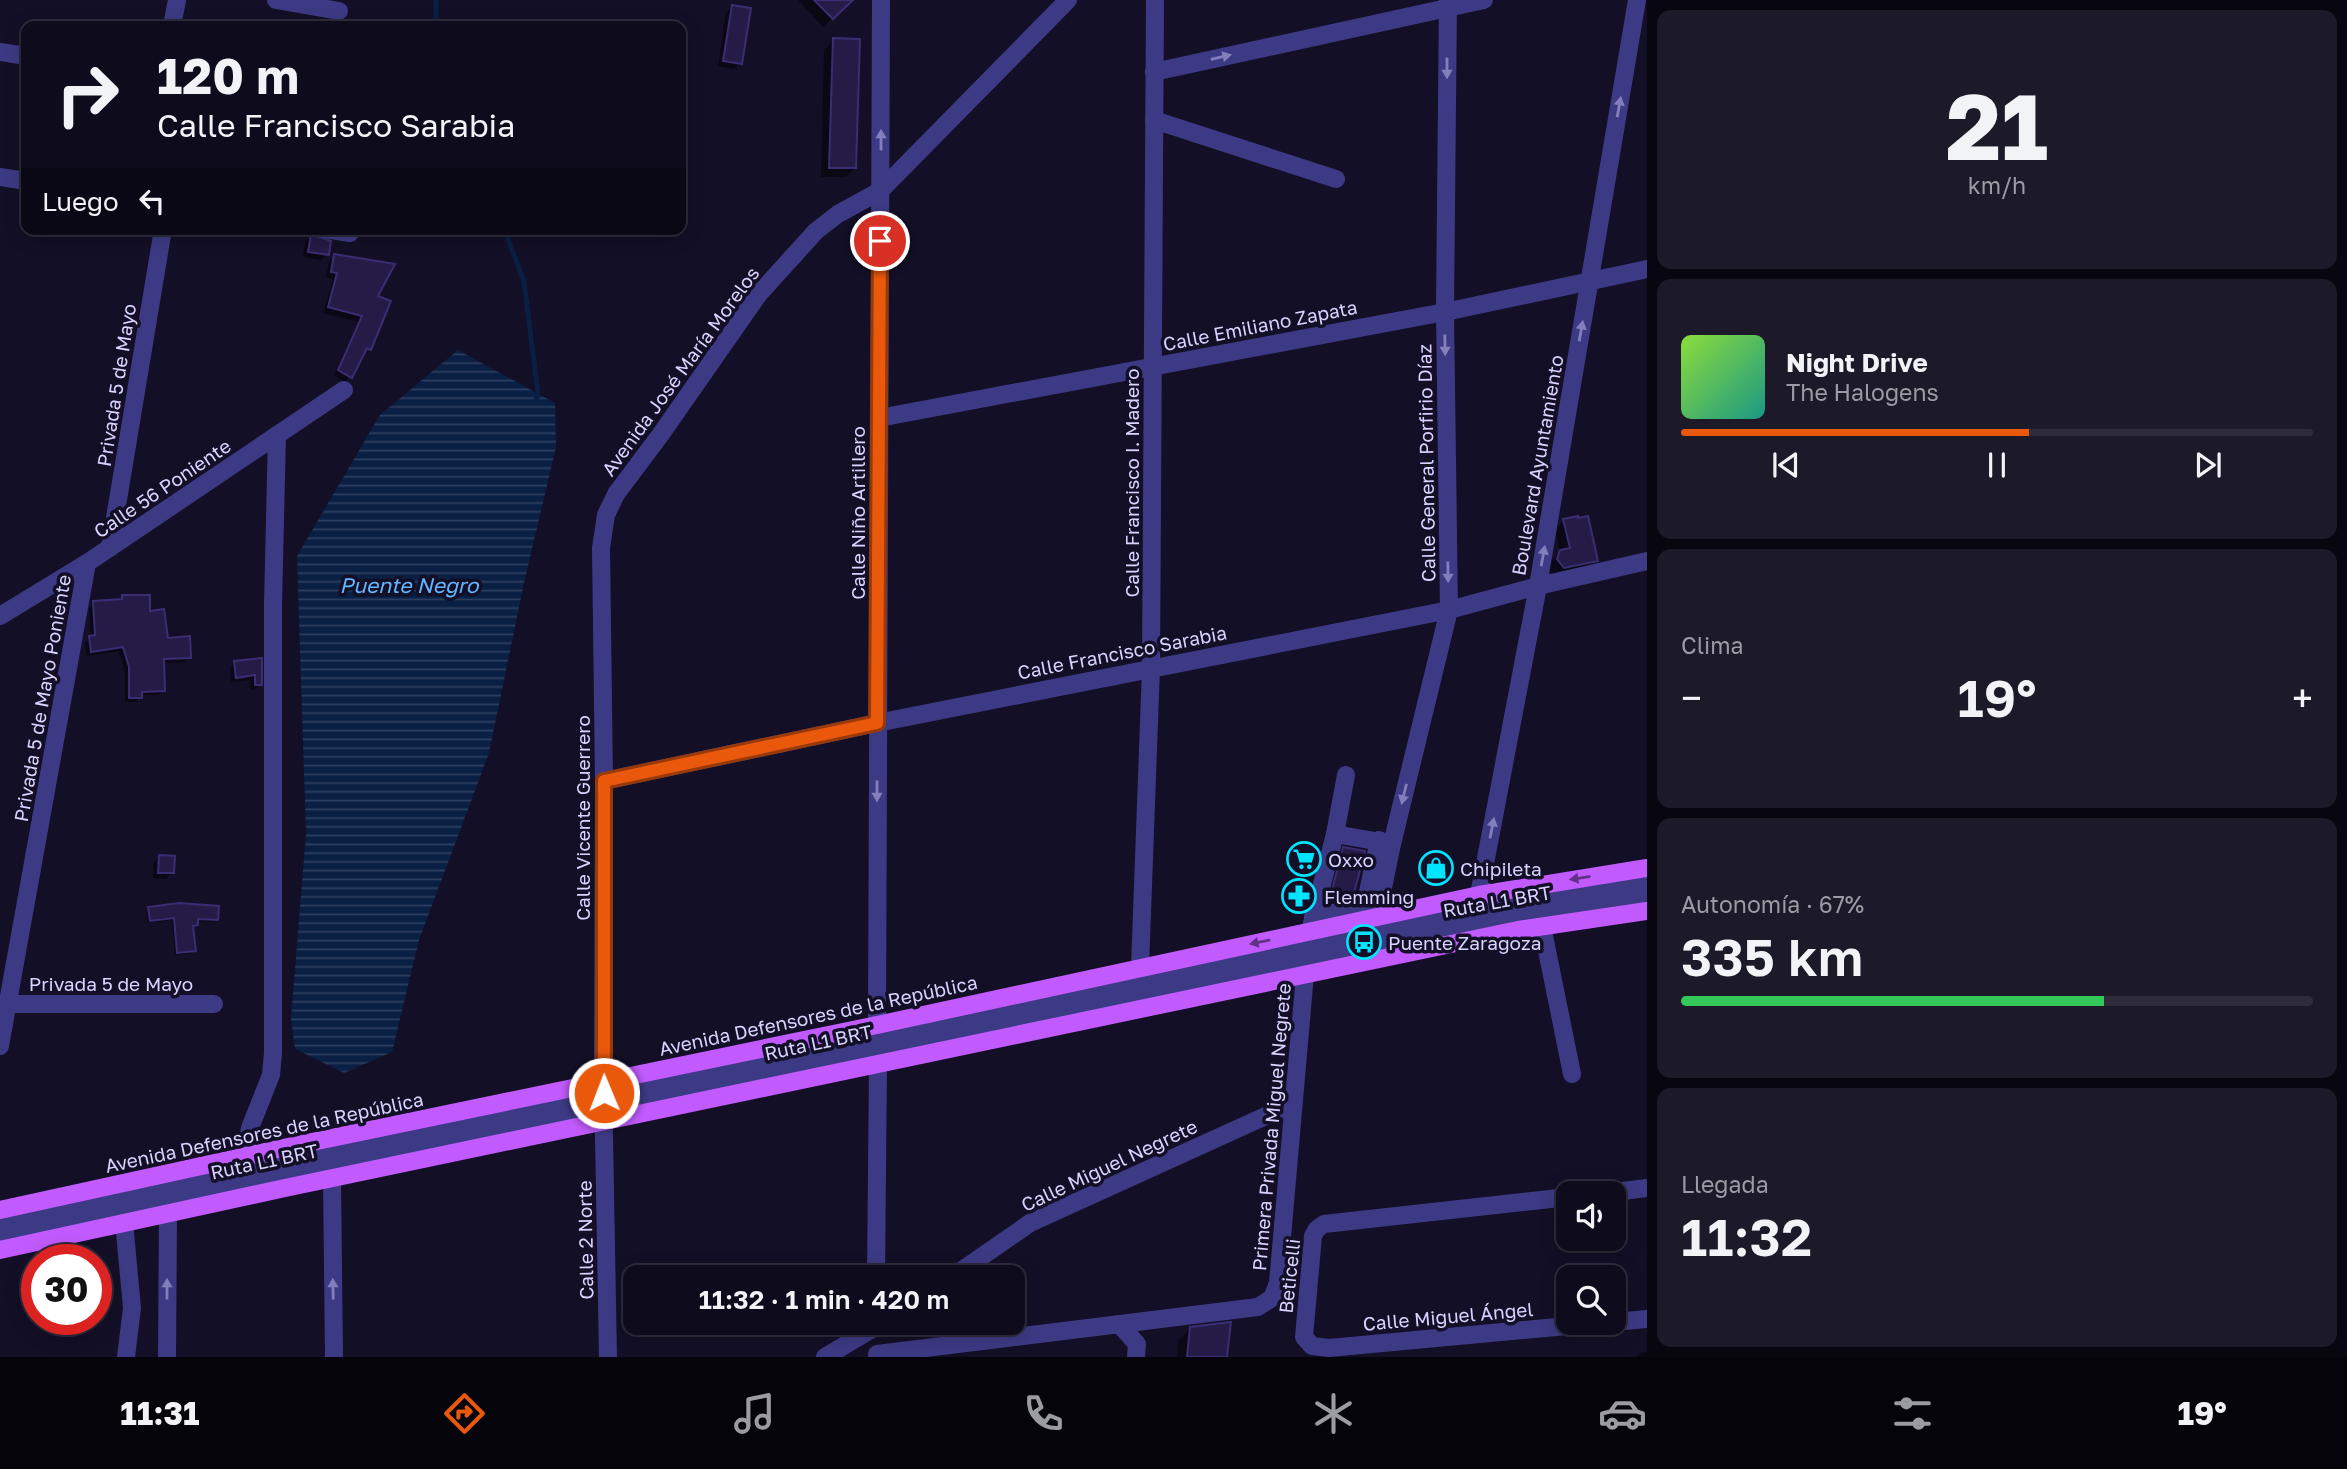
<!DOCTYPE html>
<html lang="es">
<head>
<meta charset="utf-8">
<style>
	:root { --surface:#0e0b1c; --page:#1c1929; --text:#f1f3f6; --muted:#9b9ba3; --line:#2e2b3b; --accent:#ea580c }
	body { margin:0; font-family:"Golos Text",sans-serif; background:var(--page); color:var(--text); height:100vh; display:flex; flex-direction:column; font-size:26px; white-space:nowrap }
	* { box-sizing:border-box; margin:0 }
	p { font-size:23px; color:var(--muted) }
	.icon { flex:none; width:38px; height:38px; fill:none; stroke:currentColor; stroke-width:2; stroke-linecap:round; stroke-linejoin:round }
	.map { position:relative; flex:1; overflow:hidden }
	.drawer { display:flex; flex-direction:column; gap:10px; padding:10px; background:#08060f; width:700px }
	.drawer>* { flex:none }
	.hud { position:absolute; left:21px; top:21px; width:665px; height:214px; border-radius:14px; box-shadow:0 4px 18px #0003,0 0 0 2px var(--line); background:#0e0b1c; color:var(--text); overflow:hidden }
	.controls { position:absolute; left:1556px; top:1181px; display:grid; gap:14px }
	.controls a { display:grid; place-items:center; width:70px; height:70px; border-radius:14px; background:var(--surface); box-shadow:0 4px 18px #0003,0 0 0 2px var(--line); font-size:35px }
	.speed { position:absolute; left:21px; top:1244px; display:flex; gap:14px; font-size:35px; font-weight:700; text-align:center }
	.speed>* { display:grid; place-content:center; width:91px; height:91px; border-radius:50%; background:var(--surface); box-shadow:0 4px 18px #0003,0 0 0 2px var(--line); line-height:1 }
	.speed .limit { border:10px solid #d22; background:#fff; color:#111 }
	.pin { position:absolute; display:grid; place-items:center; width:60px; height:60px; color:#fff; margin:-30px; border:4px solid #fff; border-radius:50%; box-shadow:0 2px 7px #0007 }
	.me { position:absolute; width:77px; margin:-38px; rotate:359deg; stroke-linejoin:round; filter:drop-shadow(0 0 5px #0008) }
	.turn { display:flex; align-items:center; gap:24px; height:147px; padding:0 21px; font-size:32px }
	.turn .icon { width:91px; height:91px; stroke-width:2.5 }
	.turn b { display:block; font-size:49px; line-height:60px }
	.then { display:flex; align-items:center; height:66px; padding:0 21px; background:#0003; gap:14px; font-size:26px }
	.big { font-size:52px; font-weight:600; line-height:1.1 }
	.drawer .tile { flex:1; display:flex; flex-direction:column; justify-content:center; gap:10px; min-width:0; padding:0 24px; border-radius:14px; background:var(--page) }
	.drawer .dial { align-items:center; gap:0 }
	.dial b { font-size:91px; line-height:1 }
	.song { display:flex; align-items:center; gap:21px }
	.cover { width:84px; height:84px; border-radius:10px; background:linear-gradient(135deg,hsl(90 70% 55%),hsl(170 70% 35%)) }
	.played { height:7px; border-radius:4px; background:linear-gradient(90deg,var(--accent) 55%,var(--line) 55%) }
	.keys { display:flex; justify-content:space-around; direction:ltr }
	.heat { display:flex; justify-content:space-between; align-items:center; font-size:38px; direction:ltr }
	.charge { height:10px; border-radius:5px; background:linear-gradient(90deg,#34c759 67%,var(--line) 0) }
	.trip { position:absolute; left:623px; top:1265px; width:402px; height:70px; border-radius:14px; background:var(--surface); box-shadow:0 4px 18px #0003,0 0 0 2px var(--line); font-weight:600; line-height:70px; text-align:center }
	.tabs { display:flex; height:112px; justify-content:space-around; align-items:center; background:#06040b; color:var(--muted) }
	.tabs .icon { width:49px; height:49px }
	.tabs .selected { color:var(--accent) }
	.tabs b { font-size:32px; color:var(--text) }
	main { display:flex; flex:1; min-height:0 }
	.map>svg:first-child { display:block }
	.water { fill:url(#water-rules) }
	.shadow { fill:#0007 }
	.lines { fill:none; stroke-linecap:round; stroke-linejoin:round }
	.stream { stroke:#0a1f44; stroke-width:5 }
	.building { fill:#241b47; stroke:#3b2d73; stroke-width:2 }
	.minor { stroke:#3d3a85; stroke-width:18 }
	.major { stroke:#c25bff; stroke-width:18 }
	.oneway { fill:#837fbc }
	.oneway2 { fill:#623188 }
	.route-casing { stroke:#983908; stroke-width:18 }
	.route { stroke:#ea580c; stroke-width:12 }
	.labels { text-anchor:middle; dominant-baseline:central; stroke-width:7; stroke-linejoin:round; paint-order:stroke }
	.street-label { font-size:19px; fill:#d9d4ff; stroke:#130f26 }
	.poi-label { font-size:19px; fill:#d9d4ff; stroke:#130f26; text-anchor:start }
	.water-label { font-size:21px; font-style:italic; fill:#62b6ff; stroke:#130f26 }
</style>
</head>
<body>
<main>
<div class="map">
<svg width="1647" height="1357" viewBox="0 0 1647 1357">
	<defs>
		<pattern id="water-rules" width="6" height="5" patternUnits="userSpaceOnUse" patternTransform="scale(1.75)"><rect width="6" height="5" fill="#0a1f44"/><path d="M0 2.5h6" fill="none" stroke="#2d3f60"/></pattern>
	</defs>
	<rect width="100%" height="100%" fill="#130f26"/>
	<!-- water -->
	<path class="water" d="M458,350L555,403L556,447L524,583L489,753L419,940L392,1052L344,1073L295,1049L291,1019L306,834L297,556L380,415Z"/>
	<!-- shadow -->
	<g class="shadow">
		<path d="M798,0H851L823,27Z"/>
		<path d="M732,7L740,63L734,69L718,66L726,13Z"/>
		<path d="M834,40L855,168L845,177H821L824,50Z"/>
		<path d="M311,236L327,254L321,260L303,257L305,242Z"/>
		<path d="M334,256L376,296L369,349L345,382L334,376L358,322L323,313L333,279L326,277L329,262Z"/>
		<path d="M1564,520L1596,560L1587,570L1554,577L1549,569L1551,561L1560,552L1555,530Z"/>
		<path d="M122,597L149,613L166,639L189,657L185,662L162,663L163,690L159,695H141L136,702H125V673L119,651L87,656L85,643L91,638L89,608L94,603L118,601Z"/>
		<path d="M260,660V684L254,690H251L250,680L231,682L230,668L235,663Z"/>
		<path d="M1344,849L1351,896L1336,902L1329,900Z"/>
		<path d="M159,857L172,872L166,879L153,878V863Z"/>
		<path d="M149,909L217,920L214,922L196,921V924L192,927L194,951L192,953L175,955L172,920L148,923L146,912Z"/>
		<path d="M1191,1328L1225,1357H1177L1178,1341Z"/>
		<path d="M1647,1352V1357H1636L1640,1353Z"/>
	</g>
	<g class="lines">
		<!-- stream -->
		<g class="stream">
			<path d="M436,26V0"/>
			<path d="M504,229L524,281L538,394L536,400"/>
		</g>
	</g>
	<!-- building -->
	<g class="building">
		<path d="M814,0H853L833,19Z"/>
		<path d="M732,5L751,8L742,64L723,61Z"/>
		<path d="M833,38L860,39L856,168H829Z"/>
		<path d="M311,234L331,241L329,255L308,252Z"/>
		<path d="M334,254L395,264L378,296L391,301L371,350L367,348L352,378L338,370L362,316L328,307L337,273L331,272Z"/>
		<path d="M1578,516V518L1588,516L1598,561L1564,568L1557,559L1560,550L1570,548L1563,519Z"/>
		<path d="M122,595H150V611L164,609L168,638L190,636L191,658L164,659L165,691L142,692V698H129V667L123,647L91,652L89,636L95,635L93,601L122,599Z"/>
		<path d="M262,658V685H255V675L236,678L234,661Z"/>
		<path d="M1343,847L1365,851L1353,897L1339,900L1330,898Z"/>
		<path d="M159,855L175,856L174,873H158Z"/>
		<path d="M179,903L219,906L218,920L198,919V925L193,926L196,951L177,953L174,918L150,921L148,907Z"/>
		<path d="M1231,1322L1227,1357H1187L1190,1327Z"/>
	</g>
	<g class="lines">
		<!-- minor -->
		<g class="minor">
			<path d="M276,0L339,11"/>
			<path d="M172,26L177,0"/>
			<path d="M0,52L26,56"/>
			<path d="M1154,72L1484,0"/>
			<path d="M1154,120L1336,179"/>
			<path d="M0,177L26,181"/>
			<path d="M325,229L350,233"/>
			<path d="M879,418L1445,312L1647,269"/>
			<path d="M110,548L163,229"/>
			<path d="M0,616L87,563L344,390"/>
			<path d="M604,781L877,723L1449,610L1538,586L1647,561"/>
			<path d="M1335,834L1346,775"/>
			<path d="M1482,910L1479,895L1538,586L1637,0"/>
			<path d="M1313,917L1375,904"/>
			<path d="M1377,917L1392,844L1449,610L1445,312L1448,0"/>
			<path d="M1362,920L1379,840"/>
			<path d="M1542,926L1572,1074"/>
			<path d="M1310,931L1335,834L1392,844"/>
			<path d="M1140,967L1151,668L1155,0"/>
			<path d="M9,1004H214"/>
			<path d="M877,1025L881,0"/>
			<path d="M0,1046L87,563"/>
			<path d="M245,1157L250,1128L271,1075L273,1053V605L277,435"/>
			<path d="M332,1178L334,1357"/>
			<path d="M1599,1194L1647,1188"/>
			<path d="M1568,1197L1324,1224L1317,1229L1313,1236L1304,1337L1312,1346L1329,1348L1600,1323"/>
			<path d="M0,1222L604,1093L1482,910L1647,885"/>
			<path d="M124,1222L132,1308L126,1357"/>
			<path d="M0,1240L604,1109L1485,923L1647,899"/>
			<path d="M876,1278L878,1065"/>
			<path d="M951,1278L1030,1223L1292,1104"/>
			<path d="M1614,1322L1647,1319"/>
			<path d="M1119,1324L1137,1344L1136,1357"/>
			<path d="M877,1354L1258,1307L1272,1298L1278,1283L1305,974"/>
			<path d="M167,1357L168,1214"/>
			<path d="M608,1357L603,1081L604,781L601,548L606,515L616,494L661,434L758,295L816,231L838,214L880,191L1068,0"/>
			<path d="M825,1357L882,1323"/>
		</g>
		<!-- major -->
		<g class="major">
			<path d="M0,1210L283,1148L877,1025L1479,895L1647,868"/>
			<path d="M0,1250L285,1188L1518,930L1647,911"/>
		</g>
	</g>
	<!-- one-way arrows -->
	<defs><path id="oneway-solid" d="M-6-.8H1V-3.2L6.5 0L1 3.2V.8H-6Z" transform="scale(1.75)"/></defs>
	<g class="oneway">
		<use href="#oneway-solid" transform="translate(1221 57) rotate(-13)"/>
		<use href="#oneway-solid" transform="translate(1447 68) rotate(90)"/>
		<use href="#oneway-solid" transform="translate(1619 107) rotate(-80)"/>
		<use href="#oneway-solid" transform="translate(881 140) rotate(-90)"/>
		<use href="#oneway-solid" transform="translate(1581 331) rotate(-80)"/>
		<use href="#oneway-solid" transform="translate(1445 345) rotate(89)"/>
		<use href="#oneway-solid" transform="translate(1543 556) rotate(-80)"/>
		<use href="#oneway-solid" transform="translate(1448 572) rotate(89)"/>
		<use href="#oneway-solid" transform="translate(877 791) rotate(90)"/>
		<use href="#oneway-solid" transform="translate(1404 794) rotate(104)"/>
		<use href="#oneway-solid" transform="translate(1492 828) rotate(-79)"/>
		<use href="#oneway-solid" transform="translate(167 1289) rotate(-90)"/>
		<use href="#oneway-solid" transform="translate(333 1289) rotate(-91)"/>
	</g>
	<g class="oneway2">
		<use href="#oneway-solid" transform="translate(1580 878) rotate(171)"/>
		<use href="#oneway-solid" transform="translate(1260 942) rotate(168)"/>
	</g>
	<g class="lines">
		<!-- route casing -->
		<g class="route-casing">
			<path id="route" d="M604,1093V781L877,723L880,241"/>
		</g>
		<!-- route -->
		<use href="#route" class="route"/>
	</g>
	<!-- icons -->
	<defs>
		<g id="supermarket-ring" transform="scale(1.75)"><circle r="9.5" fill="#130f26" stroke="#00e5ff" stroke-width="1.5"/><path d="M-6-5.5h2.5l.6 2H6L4.5 2H-2.5L-4.4-4H-6ZM-1.5 3.2a1.3 1.3 0 1 0 .1 0ZM3 3.2a1.3 1.3 0 1 0 .1 0Z" fill="#00e5ff"/></g>
		<g id="shop-ring" transform="scale(1.75)"><circle r="9.5" fill="#130f26" stroke="#00e5ff" stroke-width="1.5"/><path d="M-5-2.5h2.3a2.7 3.5 0 0 1 5.4 0H5L5.5 6h-11ZM-1.5-2.5h3a1.5 2.3 0 0 0-3 0Z" fill="#00e5ff"/></g>
		<g id="pharmacy-ring" transform="scale(1.75)"><circle r="9.5" fill="#130f26" stroke="#00e5ff" stroke-width="1.5"/><path d="M-2-6h4v4h4v4h-4v4h-4v-4h-4v-4h4Z" fill="#00e5ff"/></g>
		<g id="bus-ring" transform="scale(1.75)"><circle r="9.5" fill="#130f26" stroke="#00e5ff" stroke-width="1.5"/><path d="M-5-6H5V4H4V6H2V4H-2V6H-4V4H-5ZM-3.5-4V0h7V-4ZM-3.5 1.2v1.5H-2V1.2ZM2 1.2v1.5H3.5V1.2Z" fill="#00e5ff"/></g>
	</defs>
	<g fill-rule="evenodd">
		<use href="#supermarket-ring" x="1304" y="859"/>
		<use href="#shop-ring" x="1436" y="868"/>
		<use href="#pharmacy-ring" x="1299" y="896"/>
		<use href="#bus-ring" x="1364" y="942"/>
	</g>
	<g class="labels">
		<!-- street labels -->
		<g class="street-label">
			<text transform="translate(1260 325) rotate(-11)">Calle Emiliano Zapata</text>
			<text transform="translate(680 371) rotate(-54)">Avenida José María Morelos</text>
			<text transform="translate(116 385) rotate(-81)">Privada 5 de Mayo</text>
			<text transform="translate(1426 463) rotate(-91)">Calle General Porfirio Díaz</text>
			<text transform="translate(1537 465) rotate(-80)">Boulevard Ayuntamiento</text>
			<text transform="translate(1131 483) rotate(-90)">Calle Francisco I. Madero</text>
			<text transform="translate(162 488) rotate(-34)">Calle 56 Poniente</text>
			<text transform="translate(857 513) rotate(-90)">Calle Niño Artillero</text>
			<text transform="translate(1122 652) rotate(-11)">Calle Francisco Sarabia</text>
			<text transform="translate(42 698) rotate(-80)">Privada 5 de Mayo Poniente</text>
			<text transform="translate(582 818) rotate(-90)">Calle Vicente Guerrero</text>
			<text transform="translate(1497 901) rotate(-10)">Ruta L1 BRT</text>
			<text x="111" y="983">Privada 5 de Mayo</text>
			<text transform="translate(818 1015) rotate(-12)">Avenida Defensores de la República</text>
			<text transform="translate(818 1042) rotate(-12)">Ruta L1 BRT</text>
			<text transform="translate(1271 1127) rotate(-85)">Primera Privada Miguel Negrete</text>
			<text transform="translate(264 1132) rotate(-12)">Avenida Defensores de la República</text>
			<text transform="translate(264 1161) rotate(-12)">Ruta L1 BRT</text>
			<text transform="translate(1109 1165) rotate(-25)">Calle Miguel Negrete</text>
			<text transform="translate(585 1240) rotate(-91)">Calle 2 Norte</text>
			<text transform="translate(1289 1276) rotate(-84)">Beticelli</text>
			<text transform="translate(1448 1316) rotate(-5)">Calle Miguel Ángel</text>
		</g>
		<!-- poi labels -->
		<g class="poi-label">
			<text x="1328" y="859">Oxxo</text>
			<text x="1460" y="868">Chipileta</text>
			<text x="1324" y="896">Flemming</text>
			<text x="1388" y="942">Puente Zaragoza</text>
		</g>
		<!-- water labels -->
		<g class="water-label">
			<text x="409" y="585">Puente Negro</text>
		</g>
	</g>
</svg>
<div class="controls">
<a><svg class="icon" aria-label="sound" viewBox="0 0 24 24"><path d="M4 9h4l5-4v14l-5-4H4zM17 9q2 3 0 6"/></svg></a>
<a><svg class="icon" aria-label="search" viewBox="0 0 24 24"><circle cx="10" cy="10" r="6"/><path d="M15 15l6 6"/></svg></a>
</div>
<div class="speed"><div class="limit">30</div></div>
<div class="pin" style="left:880px;top:241px;background:#d93025"><svg class="icon" aria-label="arrive" viewBox="0 0 24 24"><path d="M6 21V4h12l-3 4 3 4H6"/></svg></div>
<svg class="me" style="left:604px;top:1093px" viewBox="-20 -20 40 40"><circle r="17" fill="#ea580c" stroke="#fff" stroke-width="3"/><path d="M0-11L8 9 0 5-8 9z" fill="#fff"/></svg>
<div class="trip">11:32 · 1 min · 420 m</div>
<div class="hud">
<div class="turn"><svg class="icon" aria-label="right" viewBox="0 0 24 24"><path d="M7 20v-9h11M14 6l5 5-5 5"/></svg><div><b>120 m</b>Calle Francisco Sarabia</div></div>
<div class="then">Luego<svg class="icon" aria-label="left" viewBox="0 0 24 24"><path d="M17 20v-9H6M10 6l-5 5 5 5"/></svg></div>
</div>
</div>
<section class="drawer">
<div class="tile dial"><b>21</b><p>km/h</p></div>
<div class="tile">
<div class="song"><i class="cover"></i><div><b>Night Drive</b><p>The Halogens</p></div></div>
<div class="played"></div>
<div class="keys"><svg class="icon" aria-label="previous" viewBox="0 0 24 24"><path d="M18 5L8 12l10 7zM5 5v14"/></svg><svg class="icon" aria-label="pause" viewBox="0 0 24 24"><path d="M8 5v14M16 5v14"/></svg><svg class="icon" aria-label="next" viewBox="0 0 24 24"><path d="M6 5l10 7-10 7zM19 5v14"/></svg></div>
</div>
<div class="tile"><p>Clima</p>
<div class="heat"><a>−</a><b class="big">19°</b><a>+</a></div>
</div>
<div class="tile"><p>Autonomía · 67%</p><b class="big">335 km</b><div class="charge"></div></div>
<div class="tile"><p>Llegada</p><b class="big">11:32</b></div>
</section>
</main>
<nav class="tabs">
<b>11:31</b>
<svg class="icon selected" aria-label="directions" viewBox="0 0 24 24"><path d="M12 3l9 9-9 9-9-9zM9 14v-3h6M13 9l2 2-2 2"/></svg>
<svg class="icon" aria-label="music" viewBox="0 0 24 24"><path d="M9 18V5l10-2v13"/><circle cx="6" cy="18" r="3"/><circle cx="16" cy="16" r="3"/></svg>
<svg class="icon" aria-label="phone" viewBox="0 0 24 24"><path d="M5 4h4l2 5-3 2q2 4 5 5l2-3 5 2v4C11 20 4 13 5 4z"/></svg>
<svg class="icon" aria-label="climate" viewBox="0 0 24 24"><path d="M12 3v18M4 7l16 10M4 17L20 7"/></svg>
<svg class="icon" aria-label="car" viewBox="0 0 24 24"><path d="M5 17H2v-5l4-1 3-4h7l3 4 3 1v5h-3M9 17h6M6 11h13"/><circle cx="7" cy="17" r="2"/><circle cx="17" cy="17" r="2"/></svg>
<svg class="icon" aria-label="filters" viewBox="0 0 24 24"><path d="M4 7h16M4 17h16"/><circle cx="9" cy="7" r="2"/><circle cx="15" cy="17" r="2"/></svg>
<b>19°</b>
</nav>
</body>
</html>
